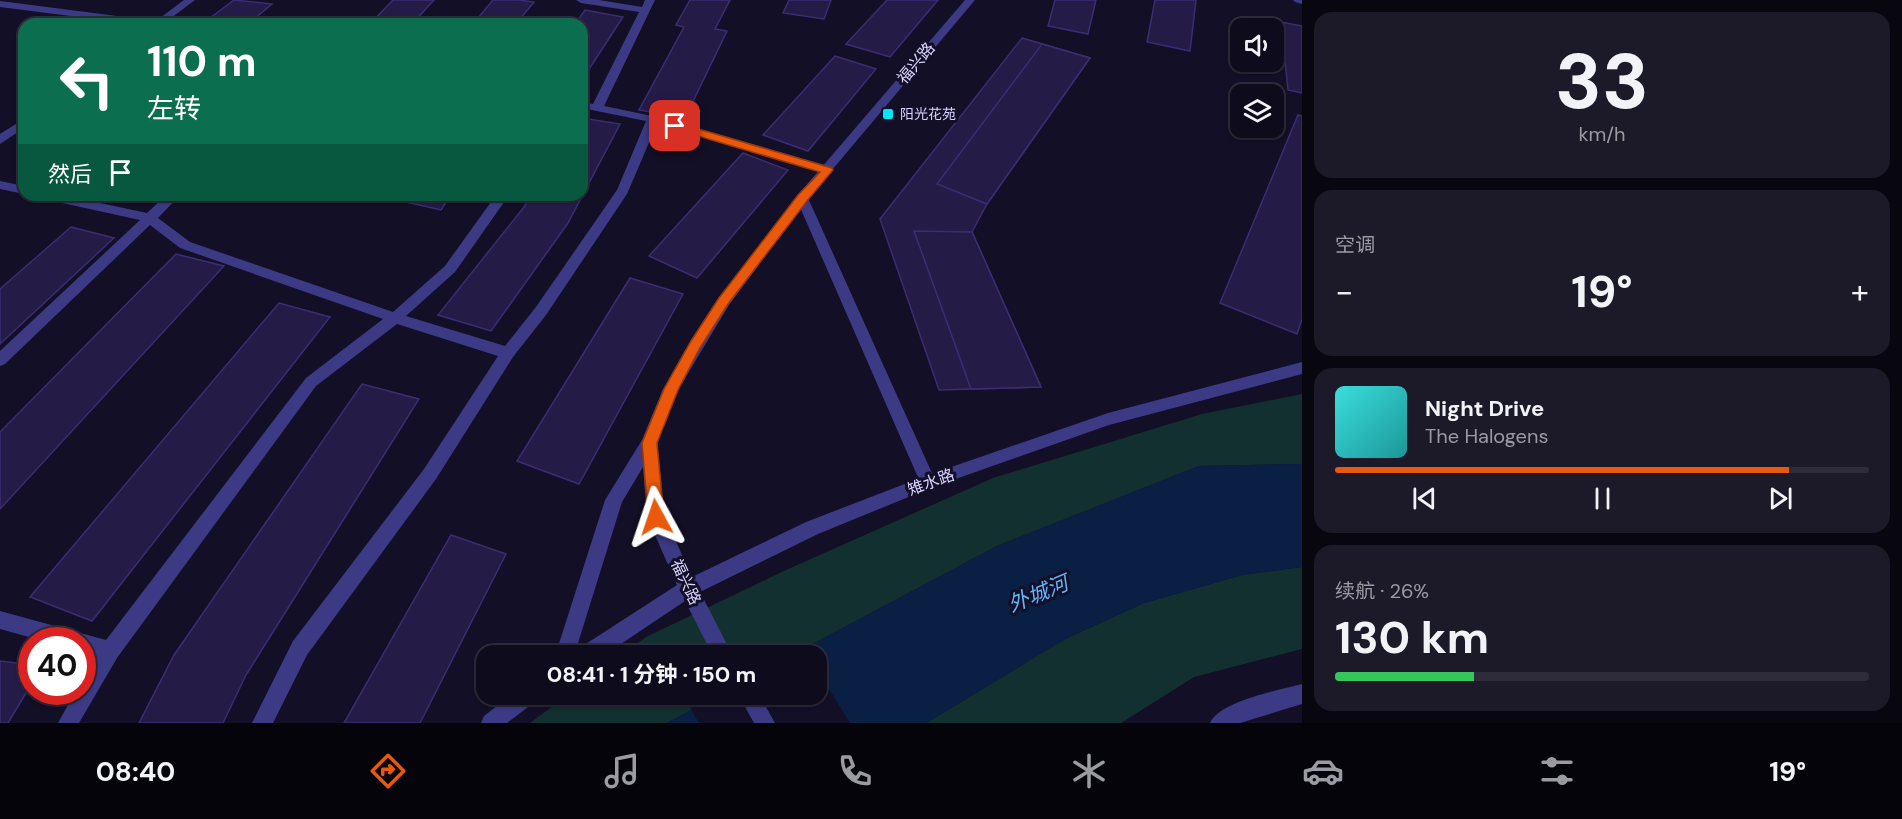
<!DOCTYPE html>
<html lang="zh">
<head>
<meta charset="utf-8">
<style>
	:root { --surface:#0e0b1c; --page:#1c1929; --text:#f1f3f6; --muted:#9b9ba3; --line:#2e2b3b; --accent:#ea580c }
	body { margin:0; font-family:"DM Sans","Noto Sans SC",sans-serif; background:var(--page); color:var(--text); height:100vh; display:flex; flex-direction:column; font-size:22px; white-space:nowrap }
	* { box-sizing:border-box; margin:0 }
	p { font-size:20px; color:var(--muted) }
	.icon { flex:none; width:33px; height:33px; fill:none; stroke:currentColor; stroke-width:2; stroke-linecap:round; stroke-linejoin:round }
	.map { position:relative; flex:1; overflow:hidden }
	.panel { display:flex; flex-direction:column; gap:12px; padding:12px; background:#08060f; width:600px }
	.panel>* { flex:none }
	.banner { position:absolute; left:18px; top:18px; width:570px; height:183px; border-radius:18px; box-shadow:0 2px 4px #0004,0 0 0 2px var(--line); background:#0b6e4f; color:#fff; overflow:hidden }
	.buttons { position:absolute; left:1230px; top:18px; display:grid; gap:12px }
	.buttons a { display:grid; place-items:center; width:54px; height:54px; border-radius:12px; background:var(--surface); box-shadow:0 2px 4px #0004,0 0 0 2px var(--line); font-size:30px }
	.speed { position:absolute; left:18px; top:627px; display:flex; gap:12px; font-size:30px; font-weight:700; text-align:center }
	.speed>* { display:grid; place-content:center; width:78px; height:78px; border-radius:50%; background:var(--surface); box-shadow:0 2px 4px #0004,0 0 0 2px var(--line); line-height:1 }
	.speed .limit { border:9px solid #d22; background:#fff; color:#111 }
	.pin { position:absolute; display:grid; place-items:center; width:51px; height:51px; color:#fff; margin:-26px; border-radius:12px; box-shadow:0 3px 9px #0006 }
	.me { position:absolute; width:66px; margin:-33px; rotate:355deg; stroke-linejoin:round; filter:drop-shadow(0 0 4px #0008) }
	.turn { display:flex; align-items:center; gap:21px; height:126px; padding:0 30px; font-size:27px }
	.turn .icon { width:78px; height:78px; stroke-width:2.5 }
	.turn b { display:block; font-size:42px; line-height:51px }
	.then { display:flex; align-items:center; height:57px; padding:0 30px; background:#0003; gap:12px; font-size:22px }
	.big { font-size:45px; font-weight:700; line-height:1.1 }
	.panel .card { flex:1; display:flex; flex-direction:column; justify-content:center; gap:9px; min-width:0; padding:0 21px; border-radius:18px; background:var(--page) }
	.panel .dial { align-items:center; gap:0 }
	.dial b { font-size:78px; line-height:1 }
	.song { display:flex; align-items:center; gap:18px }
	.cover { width:72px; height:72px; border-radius:9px; background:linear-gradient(135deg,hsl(180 70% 55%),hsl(180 70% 35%)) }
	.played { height:6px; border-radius:3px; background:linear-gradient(90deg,var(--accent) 85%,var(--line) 85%) }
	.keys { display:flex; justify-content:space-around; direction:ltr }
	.heat { display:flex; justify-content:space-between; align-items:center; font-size:33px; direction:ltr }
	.charge { height:9px; border-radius:4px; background:linear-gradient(90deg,#34c759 26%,var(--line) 0) }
	.trip { position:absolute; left:476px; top:645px; width:351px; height:60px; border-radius:18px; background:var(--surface); box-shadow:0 2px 4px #0004,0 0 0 2px var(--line); font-weight:700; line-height:60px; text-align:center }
	.tabs { display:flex; height:96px; justify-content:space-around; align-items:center; background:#06040b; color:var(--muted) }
	.tabs .icon { width:42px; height:42px }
	.tabs .selected { color:var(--accent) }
	.tabs b { font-size:27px; color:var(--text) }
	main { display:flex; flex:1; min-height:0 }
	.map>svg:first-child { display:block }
	.green { fill:#12302f }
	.water { fill:#0a1f44 }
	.pier { fill:#130f26 }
	.building { fill:#241b47; stroke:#3b2d73; stroke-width:1.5 }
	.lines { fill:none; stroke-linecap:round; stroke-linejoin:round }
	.minor { fill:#3d3a85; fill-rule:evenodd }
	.tertiary { fill:#3d3a85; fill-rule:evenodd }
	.route { fill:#ea580c; stroke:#983908; stroke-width:1.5 }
	.poi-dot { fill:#00e5ff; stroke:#130f26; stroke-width:2 }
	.labels { text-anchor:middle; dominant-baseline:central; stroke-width:6; stroke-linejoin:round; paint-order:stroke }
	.far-poi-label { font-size:14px; fill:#d9d4ff; stroke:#130f26; text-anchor:start }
	.street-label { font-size:16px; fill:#d9d4ff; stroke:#130f26 }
	.near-water-label { font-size:21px; font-style:italic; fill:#62b6ff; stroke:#130f26 }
</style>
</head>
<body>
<main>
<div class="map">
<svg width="1302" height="723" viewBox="0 0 1302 723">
	<rect width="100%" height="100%" fill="#130f26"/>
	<!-- green -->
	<g class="green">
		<path d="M1302,394V464L1199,466L997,546L792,655L621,656L646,637L786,570L993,478L1202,414Z"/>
		<path d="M1302,567V649L1194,677L1121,723H926L1065,639L1144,603L1242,575Z"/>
		<path d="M568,695H720L667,723H530Z"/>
	</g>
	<!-- water -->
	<path class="water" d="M1302,464V567L1242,575L1144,603L1065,639L926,723H667L720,695L816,694V656L792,655L997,546L1199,466Z"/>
	<!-- pier -->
	<path class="pier" d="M816,668L850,723H699L690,707L713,694H816Z"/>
	<!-- building -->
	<g class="building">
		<path d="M234,0L272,4L248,24H202Z"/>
		<path d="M393,0H434L412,24H370Z"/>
		<path d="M493,0H519L534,2L516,24H473Z"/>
		<path d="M690,0H730L715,29L727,31L685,118L639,110L684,27L676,25Z"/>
		<path d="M789,0H831L824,19L783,13Z"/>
		<path d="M887,0H938L890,57L846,44Z"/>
		<path d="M1055,0H1096L1088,34L1048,26Z"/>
		<path d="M1155,0H1196L1190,51L1147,42Z"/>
		<path d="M585,10L623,17L582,80V24H575Z"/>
		<path d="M1281,22L1302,26V93L1288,90Z"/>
		<path d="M1022,38L1090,58L987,204L972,232L1041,387L939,390L880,219Z"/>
		<path d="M1042,44L1090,58L987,204L937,184Z"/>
		<path d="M835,56L876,69L808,151L763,135Z"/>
		<path d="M1298,115L1302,116V319L1297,334L1220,303Z"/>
		<path d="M582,118L620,124L568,223L491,331L438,315L524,207L531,195H582Z"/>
		<path d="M743,153L788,170L697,278L649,256Z"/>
		<path d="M397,195H451L441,210L393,199Z"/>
		<path d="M71,227L114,238L0,344V289Z"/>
		<path d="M914,231L972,232L1041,387L971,389Z"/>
		<path d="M176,254L224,266L0,509V432Z"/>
		<path d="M630,278L683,294L579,484L517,461Z"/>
		<path d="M279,303L330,317L92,621L30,597Z"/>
		<path d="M362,384L419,399L246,675L223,723H139L174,655Z"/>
		<path d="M451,535L506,554L420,723H344Z"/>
		<path d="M0,661L32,665V683L8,723H0Z"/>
	</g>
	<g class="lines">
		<!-- minor -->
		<g class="minor">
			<path d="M576,0H599L642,7L645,0H655L604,106L657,117L832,167V173H824L657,124L627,194L546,315L513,357L436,479L307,655L273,723H252L293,641L424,469L498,356L397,324L316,386L117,658L79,723H58L75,692H82V679L96,657L82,653V640H40L0,629V611L106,640L306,378L383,319L180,248L150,225L5,364L0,366V351L140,220L44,199L38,195H63L147,213L166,195H180L158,218L190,242L393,312L445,266L496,195H509L455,272L406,316L505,346L536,307L617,190L646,121L582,108V102L593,104L639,12L581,3Z"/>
			<path d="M1293,0H1302V4L1295,2Z"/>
			<path d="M0,1L156,21L161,24H133L0,7Z"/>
			<path d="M0,181L24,186V194L0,189Z"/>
			<path d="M802,194L808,198L936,482L934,487L928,489L922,487L920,482L796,198Z"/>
		</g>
		<!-- tertiary -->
		<g class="tertiary">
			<path d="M184,0H195L163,24H152Z"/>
			<path d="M965,0H975L806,201L729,305L678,390L657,443L665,517L692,577L806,522L928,475L1108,413L1302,362V374L1109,425L933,487L818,534L700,592L733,656H713L685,601L603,656H576L578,649L677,585L647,517L643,467L622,502L574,656H555L605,500L642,440L663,389L691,340L719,297L798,195Z"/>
			<path d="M24,119V128L0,144V134Z"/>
			<path d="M1302,684V704L1240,723H1210C1219,701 1280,690 1302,684Z"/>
			<path d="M512,694H539L536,701L507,723H481L484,716Z"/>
			<path d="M738,694H759L775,723H754Z"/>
		</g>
	</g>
	<!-- route -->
	<path class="route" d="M671,123H678L832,168L833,170L807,201L728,304L700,348L678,390L657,443L664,517L662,522L656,524L650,522L648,517L642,443L664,389L691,341L719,298L798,195L820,172L671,128Z"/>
	<!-- markers -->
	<rect class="poi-dot" x="882" y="108" width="12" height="12" rx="3"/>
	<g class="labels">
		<!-- far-poi labels -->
		<g class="far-poi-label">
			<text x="900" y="114">阳光花苑</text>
		</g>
		<!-- street labels -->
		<g class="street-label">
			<text transform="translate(916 63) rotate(-50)">福兴路</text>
			<text transform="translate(931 482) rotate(-20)">雉水路</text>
			<text transform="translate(686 582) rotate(65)">福兴路</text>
		</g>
		<!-- near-water labels -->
		<g class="near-water-label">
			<text transform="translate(1038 594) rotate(-22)">外城河</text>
		</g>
	</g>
</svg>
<div class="buttons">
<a><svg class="icon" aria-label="sound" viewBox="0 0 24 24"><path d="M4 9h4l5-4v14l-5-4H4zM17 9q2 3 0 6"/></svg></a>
<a><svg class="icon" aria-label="layers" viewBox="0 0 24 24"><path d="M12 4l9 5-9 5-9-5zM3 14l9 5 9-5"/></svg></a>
</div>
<div class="speed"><div class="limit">40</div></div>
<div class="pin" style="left:675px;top:126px;background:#d93025"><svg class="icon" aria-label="arrive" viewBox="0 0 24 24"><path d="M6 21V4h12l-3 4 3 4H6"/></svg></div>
<svg class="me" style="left:656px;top:517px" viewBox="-20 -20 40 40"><path d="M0-17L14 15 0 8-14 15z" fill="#ea580c" stroke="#fff" stroke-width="4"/></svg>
<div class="trip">08:41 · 1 分钟 · 150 m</div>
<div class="banner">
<div class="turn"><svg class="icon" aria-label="left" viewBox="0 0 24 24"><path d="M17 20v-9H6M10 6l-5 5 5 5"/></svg><div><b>110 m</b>左转</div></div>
<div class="then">然后<svg class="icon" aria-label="arrive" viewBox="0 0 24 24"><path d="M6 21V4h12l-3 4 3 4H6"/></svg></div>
</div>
</div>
<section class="panel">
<div class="card dial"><b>33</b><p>km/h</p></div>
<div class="card"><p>空调</p>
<div class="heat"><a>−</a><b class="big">19°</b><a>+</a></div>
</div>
<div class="card">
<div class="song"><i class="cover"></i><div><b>Night Drive</b><p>The Halogens</p></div></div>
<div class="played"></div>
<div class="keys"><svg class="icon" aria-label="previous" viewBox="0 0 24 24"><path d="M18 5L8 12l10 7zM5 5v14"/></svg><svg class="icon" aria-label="pause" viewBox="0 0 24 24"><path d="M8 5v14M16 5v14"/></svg><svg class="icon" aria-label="next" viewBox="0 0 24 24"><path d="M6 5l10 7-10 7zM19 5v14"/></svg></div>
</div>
<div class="card"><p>续航 · 26%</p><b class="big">130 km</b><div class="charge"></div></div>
</section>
</main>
<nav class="tabs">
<b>08:40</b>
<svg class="icon selected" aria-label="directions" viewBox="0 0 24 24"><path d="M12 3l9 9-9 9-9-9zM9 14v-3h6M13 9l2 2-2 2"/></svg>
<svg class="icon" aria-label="music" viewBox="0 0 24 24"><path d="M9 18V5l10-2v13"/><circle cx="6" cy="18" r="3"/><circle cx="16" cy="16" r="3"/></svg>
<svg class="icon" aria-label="phone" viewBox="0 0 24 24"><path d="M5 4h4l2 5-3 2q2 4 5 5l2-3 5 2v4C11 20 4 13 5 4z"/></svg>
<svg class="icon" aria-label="climate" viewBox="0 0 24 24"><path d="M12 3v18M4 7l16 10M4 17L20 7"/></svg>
<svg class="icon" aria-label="car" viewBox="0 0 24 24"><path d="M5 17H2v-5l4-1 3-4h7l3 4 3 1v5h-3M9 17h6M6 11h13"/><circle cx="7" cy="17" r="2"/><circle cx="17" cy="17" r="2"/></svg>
<svg class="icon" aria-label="filters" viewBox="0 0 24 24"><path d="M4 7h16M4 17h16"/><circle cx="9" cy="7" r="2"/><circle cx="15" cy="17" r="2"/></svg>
<b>19°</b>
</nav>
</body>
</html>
